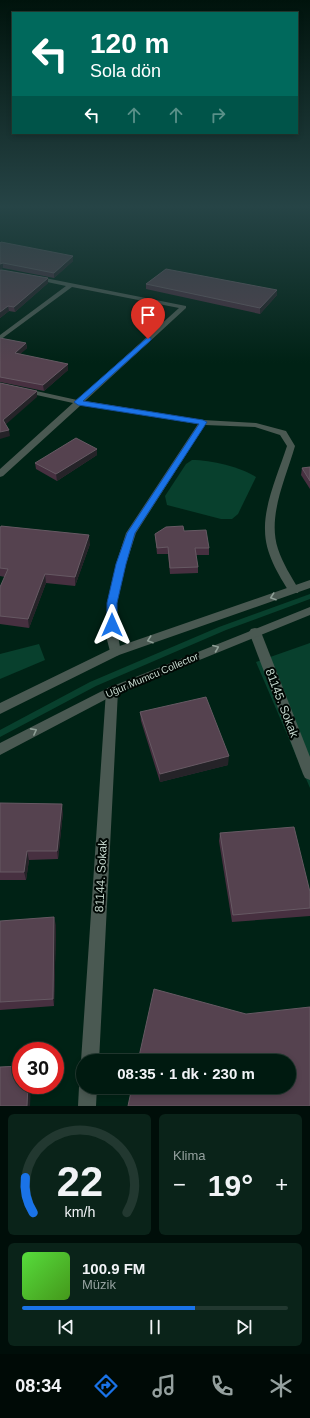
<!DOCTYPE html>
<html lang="tr">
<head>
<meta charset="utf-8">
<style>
	:root { --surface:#001a10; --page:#0a2319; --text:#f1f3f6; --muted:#95a19f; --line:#223830; --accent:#1a73e8 }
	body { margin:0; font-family:Helvetica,sans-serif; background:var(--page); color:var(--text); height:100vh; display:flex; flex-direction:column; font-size:15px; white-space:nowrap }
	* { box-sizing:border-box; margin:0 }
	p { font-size:13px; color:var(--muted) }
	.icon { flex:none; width:22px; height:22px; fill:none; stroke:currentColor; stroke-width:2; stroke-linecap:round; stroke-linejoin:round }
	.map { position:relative; height:1106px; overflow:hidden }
	.side { display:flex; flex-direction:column; gap:8px; padding:8px; background:#000e09; flex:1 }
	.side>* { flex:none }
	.guide { position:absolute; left:12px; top:12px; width:286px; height:122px; border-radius:0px; box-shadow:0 2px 6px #0003,0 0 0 1px var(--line); background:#00695c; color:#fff; overflow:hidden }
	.speed { position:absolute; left:12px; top:1042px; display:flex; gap:8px; font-size:20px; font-weight:700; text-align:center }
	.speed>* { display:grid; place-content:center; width:52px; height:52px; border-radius:50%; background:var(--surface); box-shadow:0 2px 6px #0003,0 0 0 1px var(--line); line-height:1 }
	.speed .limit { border:6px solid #d22; background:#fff; color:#111 }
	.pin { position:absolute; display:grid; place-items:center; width:34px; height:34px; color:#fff; margin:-41px -17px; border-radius:50% 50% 50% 0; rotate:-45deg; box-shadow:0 0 4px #0007 }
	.pin .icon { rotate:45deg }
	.me { position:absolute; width:44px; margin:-22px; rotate:0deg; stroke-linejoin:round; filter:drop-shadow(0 0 3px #0008) }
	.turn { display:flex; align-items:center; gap:14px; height:84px; padding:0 12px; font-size:18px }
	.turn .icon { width:52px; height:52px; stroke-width:2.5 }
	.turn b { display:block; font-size:28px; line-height:34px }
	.lanes { display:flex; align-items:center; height:38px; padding:0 12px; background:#0003; justify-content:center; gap:20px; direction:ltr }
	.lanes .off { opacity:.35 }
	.big { font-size:30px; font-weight:600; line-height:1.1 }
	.side .widget { flex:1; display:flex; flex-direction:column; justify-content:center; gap:6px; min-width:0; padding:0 14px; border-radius:6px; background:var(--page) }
	.side .dial { align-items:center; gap:0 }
	.dial svg { height:104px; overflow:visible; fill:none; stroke:var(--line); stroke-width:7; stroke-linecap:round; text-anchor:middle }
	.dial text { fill:var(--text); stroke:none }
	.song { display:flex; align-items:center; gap:12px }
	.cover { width:48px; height:48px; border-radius:6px; background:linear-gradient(135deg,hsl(110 70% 55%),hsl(100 70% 35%)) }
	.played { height:4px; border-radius:2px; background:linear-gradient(90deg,var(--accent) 65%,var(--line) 65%) }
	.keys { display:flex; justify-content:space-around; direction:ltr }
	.heat { display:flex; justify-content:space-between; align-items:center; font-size:22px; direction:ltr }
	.side .tiles { flex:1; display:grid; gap:8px; grid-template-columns:1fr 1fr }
	.widget:last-child { grid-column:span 2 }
	.trip { position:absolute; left:76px; top:1054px; width:220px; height:40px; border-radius:20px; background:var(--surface); box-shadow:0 2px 6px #0003,0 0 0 1px var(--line); font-weight:600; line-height:40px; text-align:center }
	.dock { display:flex; height:64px; justify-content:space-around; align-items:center; background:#000a06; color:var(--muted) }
	.dock .icon { width:28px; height:28px }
	.dock .on { color:var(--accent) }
	.dock b { font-size:18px; color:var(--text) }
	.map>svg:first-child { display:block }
	.green { fill:#08402d }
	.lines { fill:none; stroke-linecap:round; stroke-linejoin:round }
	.minor { fill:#4a5952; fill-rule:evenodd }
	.tertiary { fill:#4a5952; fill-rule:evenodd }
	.wall { fill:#473040 }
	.shaded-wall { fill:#252328 }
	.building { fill:#55424f; stroke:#665963 }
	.oneway { stroke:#8e9f96 }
	.route { fill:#1a73e8; stroke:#114b97 }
	.labels { text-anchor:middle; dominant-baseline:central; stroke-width:4; stroke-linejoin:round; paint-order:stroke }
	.street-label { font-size:10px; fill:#c5d8ce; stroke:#000804 }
	.near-street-label { font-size:12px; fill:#c5d8ce; stroke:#000804 }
</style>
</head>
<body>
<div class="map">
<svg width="310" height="1106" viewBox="0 0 310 1106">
	<rect width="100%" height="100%" fill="#002215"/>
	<!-- green -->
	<g class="green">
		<path d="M192,460C211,460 241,467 256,477L238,514L232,519H221L167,505L165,496L186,464Z"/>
		<path d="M310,594V599L226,630L96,686L0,737V730L90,682L219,627Z"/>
		<path d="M310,643V788L256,662Z"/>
		<path d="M39,644L45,660L0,679V654Z"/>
	</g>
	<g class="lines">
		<!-- minor -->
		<g class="minor">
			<path d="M35,276L186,306V308L85,401L203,420L256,423L286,431L295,446C286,478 267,516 278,549C283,564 291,576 299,590L298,593H290C278,574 265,553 265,530C264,504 279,471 287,446L280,435L255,427L205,425L136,533L126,564L117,603L118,636L121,652L119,655L115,656L111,655L106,636L107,603L116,564L126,533L198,424L81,405L3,476L0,477V469L73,403L0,387V383L77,400L179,308L72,287L0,340V335L66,286L33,279L32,278Z"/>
			<path d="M255,628L259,629L261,632L310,757V780L305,778L303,774L249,632L251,629Z"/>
			<path d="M112,686L116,688L118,691L99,1061H83V1065L81,1061L106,691L108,688Z"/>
			<path d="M83,1080V1087H97L96,1106H78L79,1087Z"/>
		</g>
		<!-- tertiary -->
		<g class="tertiary">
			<path d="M310,580V588L119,655L0,714V703L111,649Z"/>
			<path d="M310,607V615L116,694L0,755V743L108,688Z"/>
		</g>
	</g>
	<!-- wall -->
	<g class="wall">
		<path d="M0,243L73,261L54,278L3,268L0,269Z"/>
		<path d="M0,270L48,283L15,312L9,311L0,318Z"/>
		<path d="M146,284L277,290V295L260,314L146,289Z"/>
		<path d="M0,338L26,343L27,348L20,354L68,370L44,391L0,382Z"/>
		<path d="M97,455L57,481L36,469L35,463Z"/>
		<path d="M310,467V489L301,475L302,468Z"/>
		<path d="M0,528L90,544L75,586L46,583L29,628L0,624V587L5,577L0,576Z"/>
		<path d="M184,531L209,548V555H196L198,567V573L170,574L168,554H157L155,534Z"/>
		<path d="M140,712L228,765L160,782L141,721Z"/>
		<path d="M0,803L63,812L58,859L29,860L26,880H0Z"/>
		<path d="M220,833L310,892V916L232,922L219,841Z"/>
		<path d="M0,921L56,925L54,1006L0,1010Z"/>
	</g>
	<!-- shaded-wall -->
	<g class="shaded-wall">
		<path d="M73,256V261L54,278V273Z"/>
		<path d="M3,263V268L0,269V264Z"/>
		<path d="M48,278V283L15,312L14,307Z"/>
		<path d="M277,290V295L260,314V308Z"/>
		<path d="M8,306L9,311L0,318V312Z"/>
		<path d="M26,343L27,348L16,358L15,353Z"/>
		<path d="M68,364V370L44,391L43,385Z"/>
		<path d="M37,391V397L4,426L3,420Z"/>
		<path d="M9,430L10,436L0,439V432Z"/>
		<path d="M97,449V455L57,481L56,474Z"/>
		<path d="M89,535L90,544L75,586V577Z"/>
		<path d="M45,574L46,583L29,628L28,619Z"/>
		<path d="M229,756L228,765L160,782V774Z"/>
		<path d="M62,804L63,812L58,859L57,851Z"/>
		<path d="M27,851L29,860L26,880L24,872Z"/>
		<path d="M54,917L56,925L54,1006L53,999Z"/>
		<path d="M28,1085H31L30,1106H27Z"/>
	</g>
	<!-- building -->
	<g class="building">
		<path d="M1,242L73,256L54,273L3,263L0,264V243Z"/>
		<path d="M166,269L277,290L260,308L146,284Z"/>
		<path d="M0,270H2L48,278L14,307L8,306L0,312Z"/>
		<path d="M0,338L26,343L15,353L68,364L43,385L0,377Z"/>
		<path d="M0,383L37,391L3,420L9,430L0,432Z"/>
		<path d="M76,438L97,449L56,474L35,463Z"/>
		<path d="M310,467V481L302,468Z"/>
		<path d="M1,526L89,535L75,577L45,574L28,619L0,616V587L8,569L0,568V528Z"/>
		<path d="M183,526L184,531L206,530L209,548H195L198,567L170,568L168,547L157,548L155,534L166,527Z"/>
		<path d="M206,697L229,756L160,774L140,712Z"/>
		<path d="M0,803L62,804L57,851H27L24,872H0Z"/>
		<path d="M294,827L310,892V908L233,915L220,833Z"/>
		<path d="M54,917L53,999L0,1002V921Z"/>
		<path d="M154,989L246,1014L310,1007V1106H128L132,1087H289V1061H138Z"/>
		<path d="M21,1066V1085H28L27,1106H0V1067Z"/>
	</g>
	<!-- one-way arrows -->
	<defs><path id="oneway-chevron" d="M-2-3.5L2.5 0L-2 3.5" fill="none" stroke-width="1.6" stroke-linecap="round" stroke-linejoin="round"/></defs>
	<g class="oneway">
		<use href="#oneway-chevron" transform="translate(273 597) rotate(161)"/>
		<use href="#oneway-chevron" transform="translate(150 640) rotate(161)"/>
		<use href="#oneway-chevron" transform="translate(216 648) rotate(-22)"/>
		<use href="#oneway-chevron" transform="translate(34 731) rotate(-28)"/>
	</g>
	<!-- sky -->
	<linearGradient id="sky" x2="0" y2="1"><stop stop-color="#00130c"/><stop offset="0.57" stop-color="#264446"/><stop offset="1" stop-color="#264446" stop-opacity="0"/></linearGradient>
	<rect width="310" height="363" fill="url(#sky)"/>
	<!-- route -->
	<path class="route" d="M148,337L151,338V340L83,401L203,420L207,422L135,533L126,564L117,603V625L116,628H109L107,625V603L116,564L127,533L199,424L78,405L74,402Z"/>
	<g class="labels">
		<!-- street labels -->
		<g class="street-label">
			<text transform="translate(152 675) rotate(-23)">Uğur Mumcu Collector</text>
		</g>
		<!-- near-street labels -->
		<g class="near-street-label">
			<text transform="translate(282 703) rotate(69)">81145. Sokak</text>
			<text transform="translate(101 876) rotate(-87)">81144. Sokak</text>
		</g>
	</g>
</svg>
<div class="speed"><div class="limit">30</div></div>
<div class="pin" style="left:148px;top:339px;background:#d93025"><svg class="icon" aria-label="arrive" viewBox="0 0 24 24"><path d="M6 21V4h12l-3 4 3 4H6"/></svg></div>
<svg class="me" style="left:112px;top:625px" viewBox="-20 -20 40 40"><path d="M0-17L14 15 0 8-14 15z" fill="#1a73e8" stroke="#fff" stroke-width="4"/></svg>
<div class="trip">08:35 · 1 dk · 230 m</div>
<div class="guide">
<div class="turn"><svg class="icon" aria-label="left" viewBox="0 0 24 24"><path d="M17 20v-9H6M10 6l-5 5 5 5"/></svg><div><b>120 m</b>Sola dön</div></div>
<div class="lanes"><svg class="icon" aria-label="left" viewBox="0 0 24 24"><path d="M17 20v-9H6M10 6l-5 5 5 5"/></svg><svg class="icon off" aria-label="ahead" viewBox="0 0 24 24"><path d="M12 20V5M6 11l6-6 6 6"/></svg><svg class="icon off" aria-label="ahead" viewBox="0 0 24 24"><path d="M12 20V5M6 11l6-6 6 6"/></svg><svg class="icon off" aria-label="right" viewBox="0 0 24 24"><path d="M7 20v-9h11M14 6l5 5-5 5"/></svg></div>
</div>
</div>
<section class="side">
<div class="tiles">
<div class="widget dial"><svg viewBox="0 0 100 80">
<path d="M14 69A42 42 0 1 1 86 69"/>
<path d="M14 69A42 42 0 0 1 8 42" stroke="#1a73e8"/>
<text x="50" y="56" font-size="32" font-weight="700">22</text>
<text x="50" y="72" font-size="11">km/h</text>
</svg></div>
<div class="widget"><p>Klima</p>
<div class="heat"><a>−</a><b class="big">19°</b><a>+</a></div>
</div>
<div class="widget">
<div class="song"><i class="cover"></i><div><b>100.9 FM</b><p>Müzik</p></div></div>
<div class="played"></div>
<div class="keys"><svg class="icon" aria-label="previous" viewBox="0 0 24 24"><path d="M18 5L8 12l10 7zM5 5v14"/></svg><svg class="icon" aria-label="pause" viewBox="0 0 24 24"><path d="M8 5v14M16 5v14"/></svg><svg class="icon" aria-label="next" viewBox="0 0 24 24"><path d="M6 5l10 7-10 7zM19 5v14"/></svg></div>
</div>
</div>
</section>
<nav class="dock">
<b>08:34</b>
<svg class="icon on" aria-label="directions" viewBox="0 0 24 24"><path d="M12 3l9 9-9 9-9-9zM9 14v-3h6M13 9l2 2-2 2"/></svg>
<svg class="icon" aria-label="music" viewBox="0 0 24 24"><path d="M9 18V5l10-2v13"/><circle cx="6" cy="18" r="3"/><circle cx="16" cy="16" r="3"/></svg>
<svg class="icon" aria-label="phone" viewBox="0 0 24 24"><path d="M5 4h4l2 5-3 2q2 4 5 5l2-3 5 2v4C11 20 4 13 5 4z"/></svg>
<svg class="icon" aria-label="climate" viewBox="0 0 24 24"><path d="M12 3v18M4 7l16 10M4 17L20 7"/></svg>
</nav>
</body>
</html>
